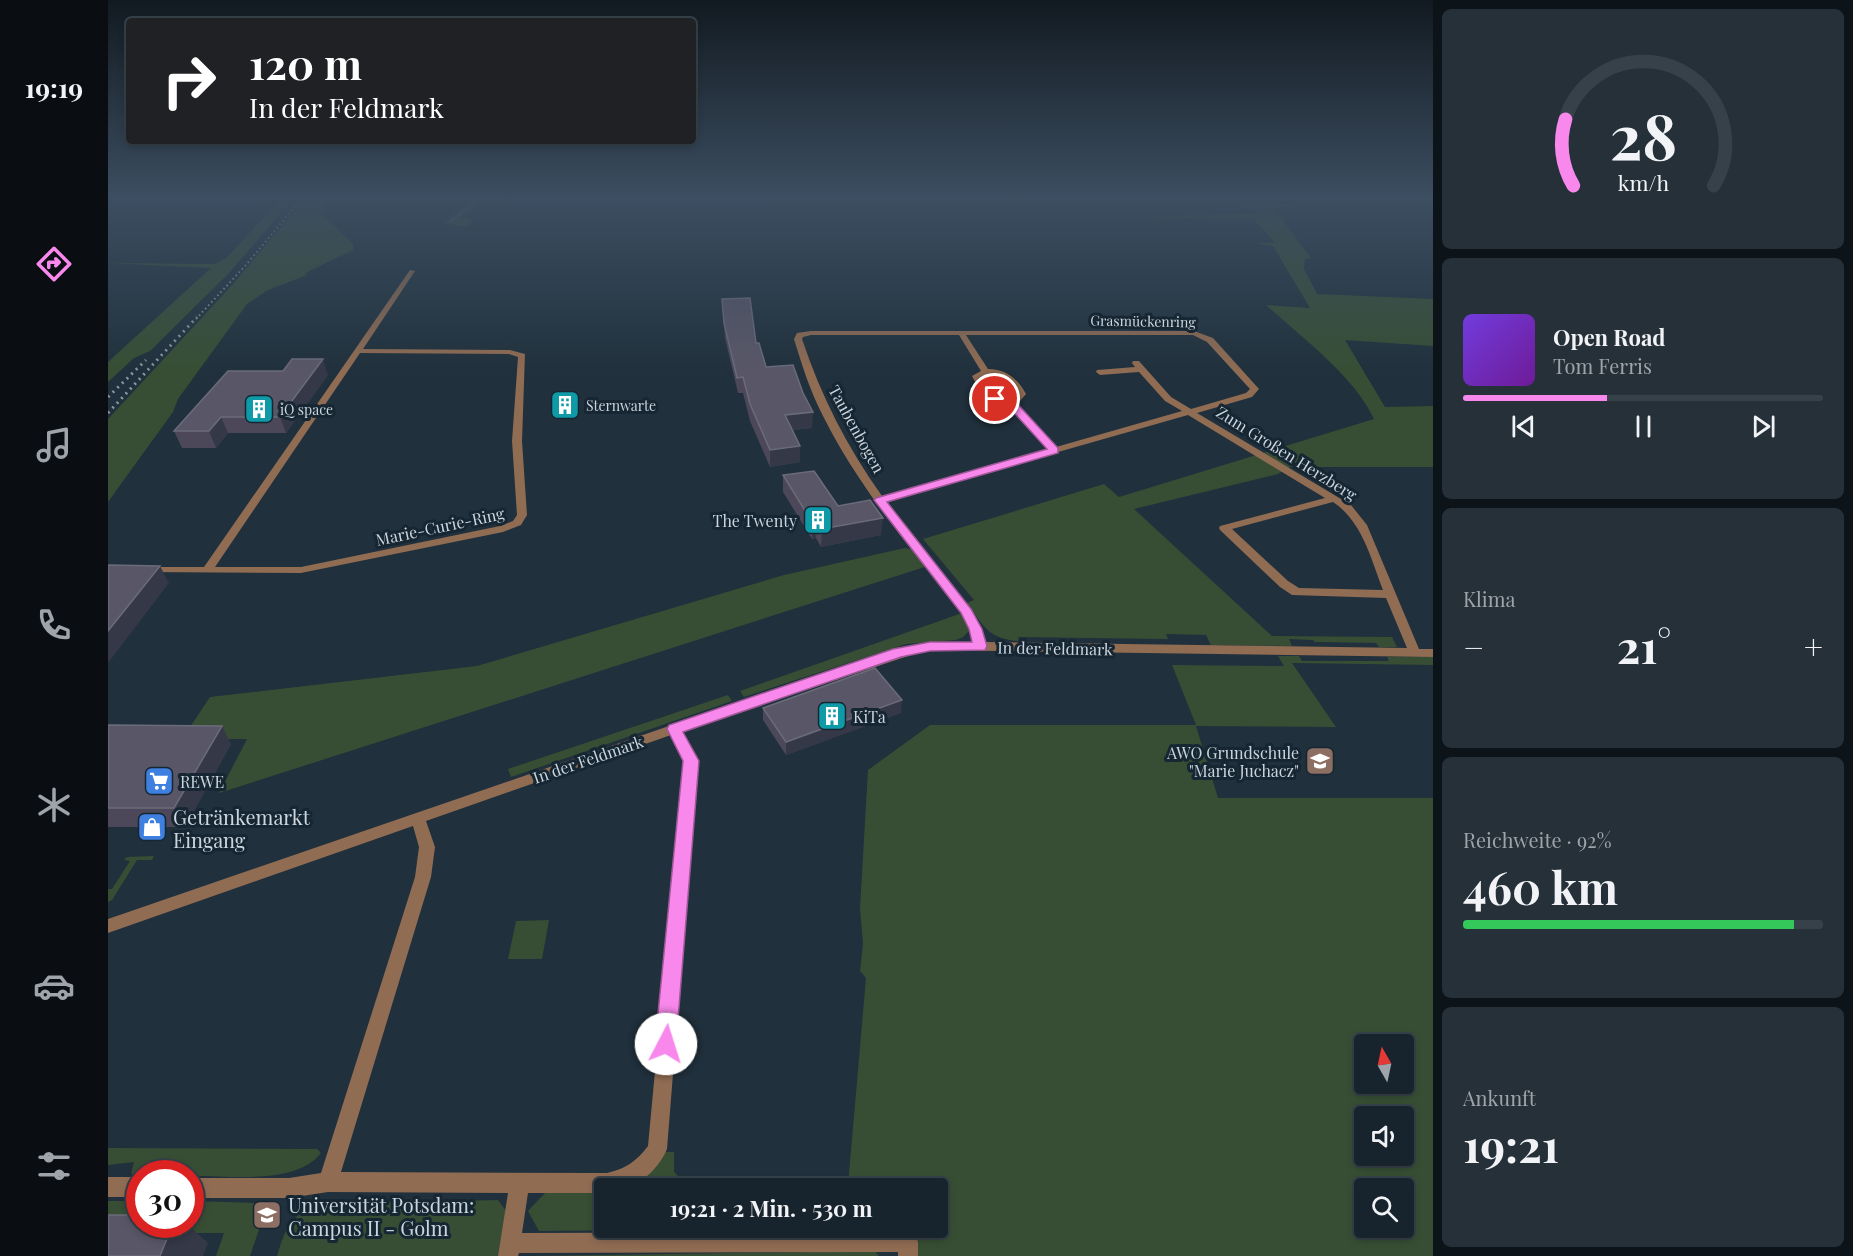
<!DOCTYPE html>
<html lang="de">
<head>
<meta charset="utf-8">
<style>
	:root { --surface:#18242d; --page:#253039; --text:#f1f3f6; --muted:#9fa4aa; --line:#364149; --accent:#f888eb }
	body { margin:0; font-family:"Playfair Display",serif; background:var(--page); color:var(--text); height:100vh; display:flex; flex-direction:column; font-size:22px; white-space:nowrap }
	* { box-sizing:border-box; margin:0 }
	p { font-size:20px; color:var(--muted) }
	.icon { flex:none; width:33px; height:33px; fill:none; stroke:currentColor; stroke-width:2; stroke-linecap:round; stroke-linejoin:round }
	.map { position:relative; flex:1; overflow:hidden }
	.drawer { display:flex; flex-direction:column; gap:9px; padding:9px; background:#0d1419; width:420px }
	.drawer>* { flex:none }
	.top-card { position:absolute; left:18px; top:18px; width:570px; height:126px; border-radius:6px; box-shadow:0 3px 9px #0003,0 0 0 2px var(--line); background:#202124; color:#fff; overflow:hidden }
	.needle { width:39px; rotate:351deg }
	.tools { position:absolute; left:1246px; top:1034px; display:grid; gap:12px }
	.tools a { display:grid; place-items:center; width:60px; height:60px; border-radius:6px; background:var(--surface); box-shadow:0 3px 9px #0003,0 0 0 2px var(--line); font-size:30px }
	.speed { position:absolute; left:18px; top:1160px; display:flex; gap:12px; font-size:30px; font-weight:700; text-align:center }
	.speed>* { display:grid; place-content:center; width:78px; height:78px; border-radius:50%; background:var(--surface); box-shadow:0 3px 9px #0003,0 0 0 2px var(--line); line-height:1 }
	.speed .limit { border:9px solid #d22; background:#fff; color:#111 }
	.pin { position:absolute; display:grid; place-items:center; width:51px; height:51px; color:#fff; margin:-26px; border:3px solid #fff; border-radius:50%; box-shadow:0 2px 6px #0007 }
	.me { position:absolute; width:66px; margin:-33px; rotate:5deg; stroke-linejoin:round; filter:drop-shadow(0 0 4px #0008) }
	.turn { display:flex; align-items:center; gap:21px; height:126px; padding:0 24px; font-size:27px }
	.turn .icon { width:78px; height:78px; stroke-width:2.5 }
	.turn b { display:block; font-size:42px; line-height:51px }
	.big { font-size:45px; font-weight:700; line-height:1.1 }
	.drawer .widget { flex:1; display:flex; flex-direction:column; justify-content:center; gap:9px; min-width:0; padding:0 21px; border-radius:9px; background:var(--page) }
	.drawer .dial { align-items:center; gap:0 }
	.dial svg { height:156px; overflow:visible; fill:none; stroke:var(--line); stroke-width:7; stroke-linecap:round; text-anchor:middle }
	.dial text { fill:var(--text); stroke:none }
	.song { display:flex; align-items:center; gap:18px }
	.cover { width:72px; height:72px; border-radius:9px; background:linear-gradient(135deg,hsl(260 70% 55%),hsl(280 70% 35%)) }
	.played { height:6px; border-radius:3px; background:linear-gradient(90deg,var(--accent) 40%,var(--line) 40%) }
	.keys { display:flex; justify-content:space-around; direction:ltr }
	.heat { display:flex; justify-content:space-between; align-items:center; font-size:33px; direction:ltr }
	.charge { height:9px; border-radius:4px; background:linear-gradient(90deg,#34c759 92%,var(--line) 0) }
	.trip { position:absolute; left:486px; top:1178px; width:354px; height:60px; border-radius:6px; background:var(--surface); box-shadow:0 3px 9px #0003,0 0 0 2px var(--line); font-weight:700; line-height:60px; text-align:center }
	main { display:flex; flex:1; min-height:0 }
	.dock { display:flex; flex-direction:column; width:108px; justify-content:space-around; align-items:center; background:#0a0e12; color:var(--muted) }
	.dock .icon { width:42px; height:42px }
	.dock .selected { color:var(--accent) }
	.dock b { font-size:27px; color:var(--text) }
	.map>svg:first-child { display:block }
	.green { fill:#374e34; fill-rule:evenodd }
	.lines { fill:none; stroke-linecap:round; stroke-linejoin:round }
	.stream { stroke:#4a668d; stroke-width:2 }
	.street { fill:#906c53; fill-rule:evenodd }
	.rail-far1 { stroke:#8b97a0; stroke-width:2; stroke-dasharray:1.5 3; stroke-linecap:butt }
	.rail { stroke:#8b97a0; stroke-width:3; stroke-dasharray:2 4.5; stroke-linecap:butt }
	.wall { fill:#4c4859 }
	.shaded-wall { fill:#343847 }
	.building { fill:#595767; stroke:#6b6b7a; stroke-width:1.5 }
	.route { fill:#f888eb; stroke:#a15899; stroke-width:1.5 }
	.labels { text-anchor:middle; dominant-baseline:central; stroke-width:6; stroke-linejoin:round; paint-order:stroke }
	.far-street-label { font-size:14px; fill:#cbd5dd; stroke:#162632 }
	.far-poi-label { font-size:14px; fill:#cbd5dd; stroke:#162632; text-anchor:start }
	.street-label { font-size:16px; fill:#cbd5dd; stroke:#162632 }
	.poi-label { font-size:16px; fill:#cbd5dd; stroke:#162632; text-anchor:end }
	.near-poi-label { font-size:20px; fill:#cbd5dd; stroke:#162632; text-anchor:start }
</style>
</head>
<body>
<main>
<nav class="dock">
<b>19:19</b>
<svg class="icon selected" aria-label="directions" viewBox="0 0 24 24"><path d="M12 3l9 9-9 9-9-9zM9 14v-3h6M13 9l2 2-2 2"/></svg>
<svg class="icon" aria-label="music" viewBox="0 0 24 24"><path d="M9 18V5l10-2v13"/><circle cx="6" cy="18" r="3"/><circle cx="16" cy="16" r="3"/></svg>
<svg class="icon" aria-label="phone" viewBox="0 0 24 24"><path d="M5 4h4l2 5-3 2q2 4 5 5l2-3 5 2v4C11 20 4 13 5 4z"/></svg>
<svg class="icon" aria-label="climate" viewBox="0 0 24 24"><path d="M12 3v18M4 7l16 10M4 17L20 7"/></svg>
<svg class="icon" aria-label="car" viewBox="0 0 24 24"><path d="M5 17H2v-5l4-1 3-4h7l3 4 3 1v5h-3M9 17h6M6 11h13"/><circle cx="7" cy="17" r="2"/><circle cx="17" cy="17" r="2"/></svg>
<svg class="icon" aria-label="filters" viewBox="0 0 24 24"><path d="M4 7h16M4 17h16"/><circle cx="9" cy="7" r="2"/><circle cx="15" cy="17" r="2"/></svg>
</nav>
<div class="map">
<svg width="1325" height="1256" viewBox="0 0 1325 1256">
	<rect width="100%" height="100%" fill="#20303c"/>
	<!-- green -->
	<g class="green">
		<path d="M175,197H186L122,272L42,351L26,358L0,382V362L103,268L0,263L107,264L118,258Z"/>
		<path d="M198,197H227L217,205L214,214L245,244V250L201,271L197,274L199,275L160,290L139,304L70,399L65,412L0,502V419L126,283Z"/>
		<path d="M367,197H381L356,216L365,221L358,227L335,223Z"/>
		<path d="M567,197H1161L1168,203L1196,207H1165L1203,258L1197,259L1196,269L1209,294L1325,299V346L1237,340L1277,407L1325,406V467H1182L1170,474L1026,509L1164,636L1284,637L1289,647H1271L1268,643L1207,642L1205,640L1181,639L1184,646L1103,645L1098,635L1058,634L1060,639H1054L910,637L911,641C880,639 876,626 859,603L866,600L815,539L996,484L1011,497L1266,419C1246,376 1193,337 1158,305L1202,308L1165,246L1145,243H1167L1147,220L1027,218L1145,213L1149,211L1147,209L1120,204Z"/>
		<path d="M881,373L897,376L910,393L900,398L885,396L873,382V376Z"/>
		<path d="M797,548L811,551L823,565L111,793L139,739H74L102,697L369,666L676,575Z"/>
		<path d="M857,612L862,630L855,637L848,640L798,644L636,697L632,691Z"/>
		<path d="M1170,656H1191L1194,661H1281L1279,657H1325V665L1184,663L1228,727L1088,726L1110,798H1325V1256H799L800,1242L785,1228L431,1231L420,1211L437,1193H496V1227H830V1188H524L547,1168L557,1152H566V1172L574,1180L580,1182L740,1185L758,978L752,971L755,944L752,908L760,770L822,725H1088L1064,665L1176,666ZM1257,1044H1296V1083H1257ZM1257,1116H1296V1155H1257ZM1257,1188H1296V1227H1257Z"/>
		<path d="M620,695L624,701L403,777L400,769Z"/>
		<path d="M46,856L44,860H29L4,900L0,902V889H4L22,861L16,860L19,857Z"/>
		<path d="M441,920L434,959H400L408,921Z"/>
		<path d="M0,1148L209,1149L213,1153C187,1186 121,1175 83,1176L82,1173H78L76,1166L51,1165L44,1173L23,1174L26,1162L0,1165Z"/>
		<path d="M390,1200L398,1211L390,1256H169C177,1229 182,1215 210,1204Z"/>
		<path d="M0,1201H31L32,1224H82L83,1201L148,1203L153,1207L154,1221L142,1256H108L116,1233H0Z"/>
		<path d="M767,1251L771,1256H423Z"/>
	</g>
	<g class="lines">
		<!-- stream -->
		<g class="stream">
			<path d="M627,197L709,199"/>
			<path d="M342,222L374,197"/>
		</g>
		<!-- street -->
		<g class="street">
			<path d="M302,270L307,271L255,349L402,350L417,354L414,441L419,515L413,525L395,532L193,573L36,572L34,570L36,568L40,567H96ZM252,353L401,354L410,357L404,441L409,515L405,521L392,526L193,567H107Z"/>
			<path d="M703,331H1086L1105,338L1151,389L1144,397L1089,413L1243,505L1259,525L1311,649H1325V657L822,650L809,653L574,731L590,761L559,1149C552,1166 535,1184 516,1188C510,1189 503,1188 496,1188V1193H420L414,1233L800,1232L807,1235L810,1242V1256H790V1252L411,1253L410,1256H390L400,1193L220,1192L181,1198H82V1178H181L213,1173L307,877L311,847L305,826L0,933V919L561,726L803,646L822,642H865L862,629L854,613C804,550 751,488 715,416C702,391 694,365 686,339L689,333ZM703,335H851L873,371L864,376L873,393L882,400L900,404L940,449L774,496C739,447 713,396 694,339L695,337ZM858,335H1085L1099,342L1142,389L1138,393L1083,409L1063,397L1031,361H1025L1024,363L1027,367L989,370L988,372L992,375L1031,372L1057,401L1074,411L948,447L908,402L912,401L918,394C910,379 898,369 880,369ZM882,374L898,379L909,394C896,406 877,392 873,377ZM1080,415L1217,498L1112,526L1111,528L1112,530L1172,587L1184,595L1278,598L1299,648L877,642L874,629L863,609L778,501ZM1225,502C1254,521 1263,559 1275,590L1191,588L1180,581L1124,529ZM563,735L576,761L540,1146C529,1161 517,1169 499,1173L233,1172L323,877L327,847L318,821Z"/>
			<rect x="0" y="1177" width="32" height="20"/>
		</g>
		<!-- rail-far1 -->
		<path class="rail-far1" d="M88,319L138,265L195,197"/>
		<!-- rail -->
		<g class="rail">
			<path d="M0,397L38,360"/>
			<path d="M0,413L89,317"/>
		</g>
	</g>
	<!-- wall -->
	<g class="wall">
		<path d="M614,299L648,343L658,367L704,428L685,430L692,462L662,467L642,421L635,393H630L617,338Z"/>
		<path d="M175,371L220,375L178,433H120L108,448H74L66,431Z"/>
		<path d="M675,475L730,506L773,535L713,547L708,538L704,539L675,492Z"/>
		<path d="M655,708L793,713L678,755L655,720Z"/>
		<path d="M0,725L123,744L77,827H0Z"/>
	</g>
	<!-- shaded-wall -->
	<g class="shaded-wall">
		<path d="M215,359L220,375L178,433L172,417Z"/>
		<path d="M705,412L704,428L677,431V415Z"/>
		<path d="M113,417L120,433L108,448L101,431Z"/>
		<path d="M692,446V462L662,467V450Z"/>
		<path d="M775,518L773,535L713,547L714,529Z"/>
		<path d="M709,521L708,538L704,539V522Z"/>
		<path d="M52,566L61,583L0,663V631Z"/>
		<path d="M794,700L793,713L678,755V742Z"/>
		<path d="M114,726L123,744L77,827L66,808Z"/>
		<path d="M65,1224H79L100,1243L95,1256H52Z"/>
	</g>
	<!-- building -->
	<g class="building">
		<path d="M642,298L648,343H651L658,367L685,365L695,393L705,412L677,415L692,446L662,450L642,404L635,377L629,378L616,323L614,299Z"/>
		<path d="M184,359H215L172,417H113L101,431H66L120,371H175Z"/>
		<path d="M706,471L730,506L762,500L775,518L714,529L709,521L704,522L675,475Z"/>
		<path d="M0,565L52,566L0,631Z"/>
		<path d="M767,668L794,700L678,742L655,708Z"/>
		<path d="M0,725L114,726L66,808H0Z"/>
		<path d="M0,1215H32V1224H65L52,1256H0Z"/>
	</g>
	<!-- sky -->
	<linearGradient id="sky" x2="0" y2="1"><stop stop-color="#121a21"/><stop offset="0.53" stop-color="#3c4e61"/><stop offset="1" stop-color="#3c4e61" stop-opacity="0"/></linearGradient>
	<rect width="1325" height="373" fill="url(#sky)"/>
	<!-- route -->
	<path class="route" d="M887,396L905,399L950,448V453L779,502L863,609L874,629L879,646L877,650L822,651L793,657L575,732L591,761L568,1044L565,1051L558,1054L550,1051L547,1044L575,761L559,729L561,725L785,649L822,642H864L861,629L853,613L766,500L768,498L939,449L898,404L884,402V397Z"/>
	<!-- icons -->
	<defs>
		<g id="building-square" transform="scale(1.5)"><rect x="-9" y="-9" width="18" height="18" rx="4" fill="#0f9aa8" stroke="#162632"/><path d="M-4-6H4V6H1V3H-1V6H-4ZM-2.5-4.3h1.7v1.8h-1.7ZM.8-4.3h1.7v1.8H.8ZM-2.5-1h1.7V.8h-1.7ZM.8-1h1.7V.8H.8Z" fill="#fff"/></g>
		<g id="school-square" transform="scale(1.5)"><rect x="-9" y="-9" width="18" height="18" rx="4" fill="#8d6e63" stroke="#162632"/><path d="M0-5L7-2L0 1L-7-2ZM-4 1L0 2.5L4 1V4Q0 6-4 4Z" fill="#fff"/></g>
		<g id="supermarket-square" transform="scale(1.5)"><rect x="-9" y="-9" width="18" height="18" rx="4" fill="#3f7fe0" stroke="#162632"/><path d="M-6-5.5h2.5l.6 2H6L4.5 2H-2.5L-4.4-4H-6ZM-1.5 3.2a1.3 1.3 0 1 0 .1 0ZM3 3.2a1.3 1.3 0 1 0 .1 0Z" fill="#fff"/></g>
		<g id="shop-square" transform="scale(1.5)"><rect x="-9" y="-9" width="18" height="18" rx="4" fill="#3f7fe0" stroke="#162632"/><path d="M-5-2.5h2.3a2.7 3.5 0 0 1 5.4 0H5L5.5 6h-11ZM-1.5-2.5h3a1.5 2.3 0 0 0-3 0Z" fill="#fff"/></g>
		<g id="university-square" transform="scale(1.5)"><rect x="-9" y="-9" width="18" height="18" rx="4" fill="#8d6e63" stroke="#162632"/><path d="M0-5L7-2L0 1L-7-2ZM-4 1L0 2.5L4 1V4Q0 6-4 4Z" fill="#fff"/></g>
	</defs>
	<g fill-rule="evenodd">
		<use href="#building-square" x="457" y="405"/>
		<use href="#building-square" x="151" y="409"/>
		<use href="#building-square" x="710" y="520"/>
		<use href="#building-square" x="724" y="716"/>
		<use href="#school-square" x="1212" y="761"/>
		<use href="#supermarket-square" x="51" y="781"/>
		<use href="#shop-square" x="44" y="827"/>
		<use href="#university-square" x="159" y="1215"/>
	</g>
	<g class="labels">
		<!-- far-street labels -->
		<g class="far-street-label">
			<text transform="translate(1035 321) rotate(1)">Grasmückenring</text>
		</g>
		<!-- far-poi labels -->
		<g class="far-poi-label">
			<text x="478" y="405">Sternwarte</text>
			<text x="172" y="409">iQ space</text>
		</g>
		<!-- street labels -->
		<g class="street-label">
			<text transform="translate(749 429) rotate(61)">Taubenbogen</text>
			<text transform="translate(1179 453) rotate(32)">Zum Großen Herzberg</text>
			<text transform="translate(332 526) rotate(-12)">Marie-Curie-Ring</text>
			<text transform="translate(947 648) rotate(1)">In der Feldmark</text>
			<text transform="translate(480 759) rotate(-19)">In der Feldmark</text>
		</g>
		<!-- poi labels -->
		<g class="poi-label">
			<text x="689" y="520">The Twenty</text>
			<text x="745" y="716" text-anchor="start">KiTa</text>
			<text x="1191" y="752">AWO Grundschule<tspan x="1191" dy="18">"Marie Juchacz"</tspan></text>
			<text x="72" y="781" text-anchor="start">REWE</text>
		</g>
		<!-- near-poi labels -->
		<g class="near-poi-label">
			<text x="65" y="816">Getränkemarkt<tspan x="65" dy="23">Eingang</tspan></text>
			<text x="180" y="1204">Universität Potsdam:<tspan x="180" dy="23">Campus II - Golm</tspan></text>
		</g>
	</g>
</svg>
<div class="tools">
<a><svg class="needle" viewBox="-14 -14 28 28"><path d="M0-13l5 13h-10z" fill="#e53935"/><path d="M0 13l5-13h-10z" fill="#9fa4aa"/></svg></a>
<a><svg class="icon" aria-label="sound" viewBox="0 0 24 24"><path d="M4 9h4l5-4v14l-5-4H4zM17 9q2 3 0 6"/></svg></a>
<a><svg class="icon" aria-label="search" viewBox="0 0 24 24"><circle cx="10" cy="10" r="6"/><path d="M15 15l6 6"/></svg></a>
</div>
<div class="speed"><div class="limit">30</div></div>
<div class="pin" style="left:887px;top:399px;background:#d93025"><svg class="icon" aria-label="arrive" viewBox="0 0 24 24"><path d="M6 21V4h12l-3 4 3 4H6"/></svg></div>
<svg class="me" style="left:558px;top:1044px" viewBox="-20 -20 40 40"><circle r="19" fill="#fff"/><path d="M0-13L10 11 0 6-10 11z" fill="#f888eb"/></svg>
<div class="trip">19:21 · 2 Min. · 530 m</div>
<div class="top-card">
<div class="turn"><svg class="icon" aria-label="right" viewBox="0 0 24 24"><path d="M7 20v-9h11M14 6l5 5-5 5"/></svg><div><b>120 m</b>In der Feldmark</div></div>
</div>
</div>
<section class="drawer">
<div class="widget dial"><svg viewBox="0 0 100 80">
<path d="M14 69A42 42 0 1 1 86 69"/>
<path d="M14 69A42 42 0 0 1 10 35" stroke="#f888eb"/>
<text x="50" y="56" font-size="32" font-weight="700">28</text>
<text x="50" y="72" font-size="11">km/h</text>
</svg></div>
<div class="widget">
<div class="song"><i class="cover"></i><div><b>Open Road</b><p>Tom Ferris</p></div></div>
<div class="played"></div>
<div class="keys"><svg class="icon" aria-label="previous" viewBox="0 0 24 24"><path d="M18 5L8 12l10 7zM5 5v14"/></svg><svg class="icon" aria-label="pause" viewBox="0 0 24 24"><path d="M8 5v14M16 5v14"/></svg><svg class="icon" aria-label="next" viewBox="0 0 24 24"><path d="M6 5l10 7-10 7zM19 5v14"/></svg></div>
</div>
<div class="widget"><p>Klima</p>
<div class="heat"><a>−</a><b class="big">21°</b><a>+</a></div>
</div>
<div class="widget"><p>Reichweite · 92%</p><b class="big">460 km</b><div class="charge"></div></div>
<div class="widget"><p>Ankunft</p><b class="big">19:21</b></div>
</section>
</main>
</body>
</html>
